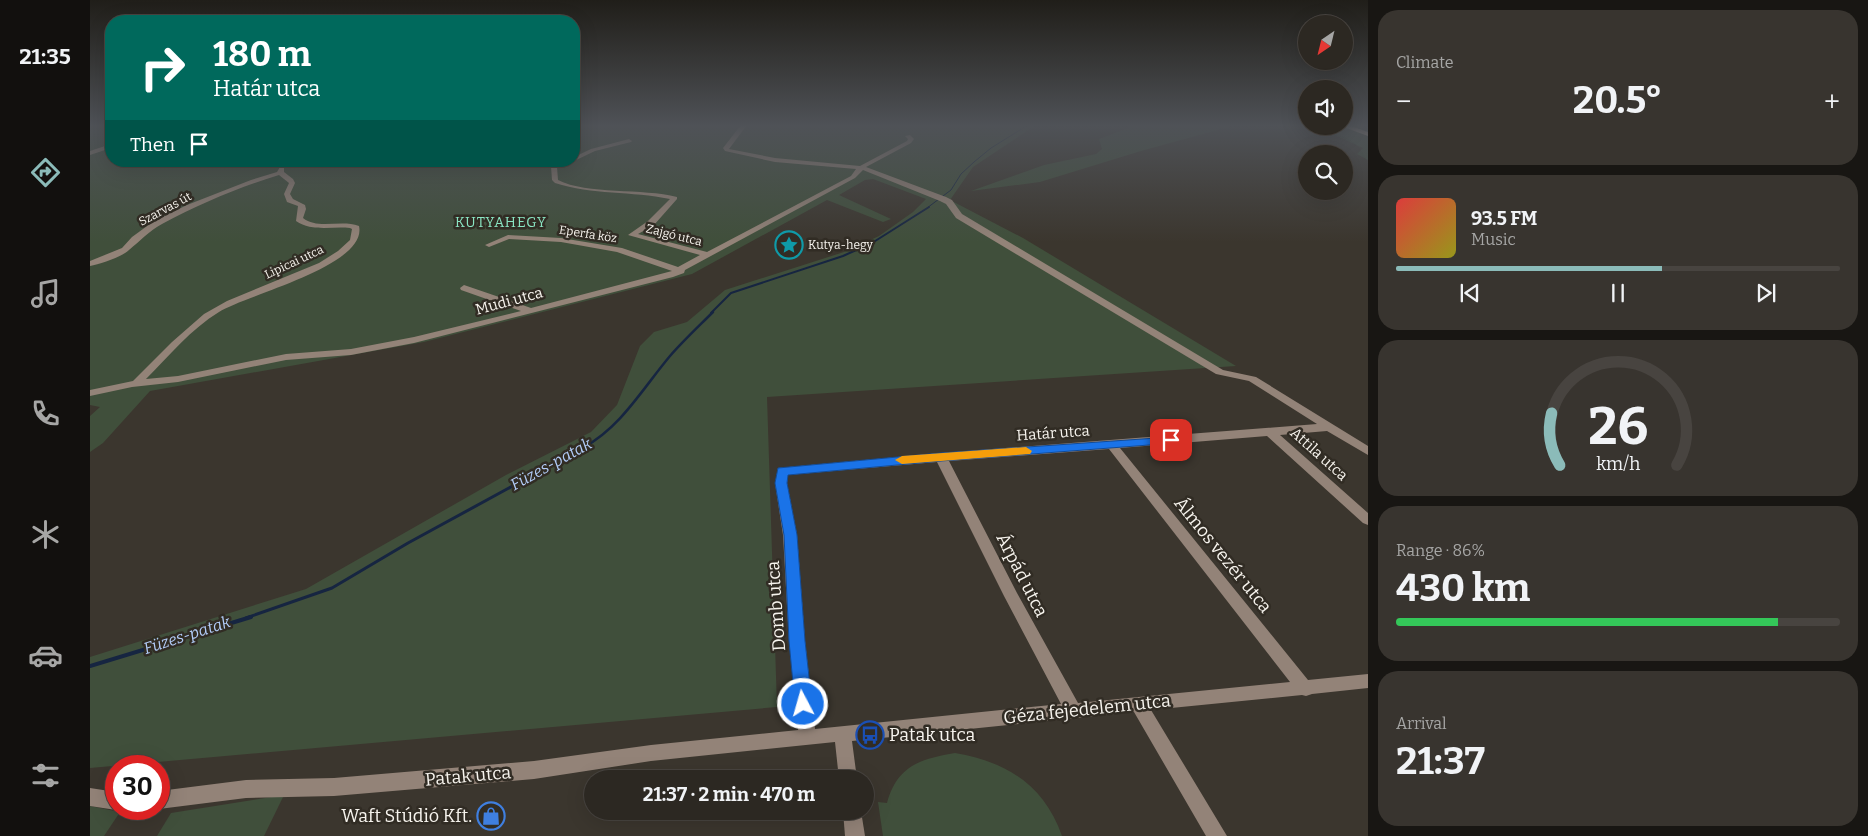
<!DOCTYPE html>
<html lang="en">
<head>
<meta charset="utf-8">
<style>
	:root { --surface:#2c2822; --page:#38342f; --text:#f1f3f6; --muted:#a6a6a5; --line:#484440; --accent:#8bbbb9 }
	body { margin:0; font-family:Bitter,serif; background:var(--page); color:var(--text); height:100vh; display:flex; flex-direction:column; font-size:19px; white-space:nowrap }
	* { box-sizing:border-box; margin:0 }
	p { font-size:16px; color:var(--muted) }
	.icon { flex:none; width:28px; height:28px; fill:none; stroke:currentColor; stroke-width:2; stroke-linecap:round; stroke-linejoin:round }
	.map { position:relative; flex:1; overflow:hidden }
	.drawer { display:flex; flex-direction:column; gap:10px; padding:10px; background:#181613; width:500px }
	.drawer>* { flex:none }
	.hud { position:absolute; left:15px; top:15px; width:475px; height:152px; border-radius:20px; box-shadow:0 5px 20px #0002,0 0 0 1px var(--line); background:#00695c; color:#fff; overflow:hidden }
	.needle { width:32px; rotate:215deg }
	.tools { position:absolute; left:1208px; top:15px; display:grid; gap:10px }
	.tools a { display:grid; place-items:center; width:55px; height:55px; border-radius:50%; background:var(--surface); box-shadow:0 5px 20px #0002,0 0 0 1px var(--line); font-size:25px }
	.speed { position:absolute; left:15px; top:755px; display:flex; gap:10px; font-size:25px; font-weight:700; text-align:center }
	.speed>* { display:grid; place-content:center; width:65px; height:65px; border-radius:50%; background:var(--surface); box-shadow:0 5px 20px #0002,0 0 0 1px var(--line); line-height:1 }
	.speed .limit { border:8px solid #d22; background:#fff; color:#111 }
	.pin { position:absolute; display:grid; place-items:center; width:42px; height:42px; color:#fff; margin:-21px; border-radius:10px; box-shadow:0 2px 8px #0006 }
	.me { position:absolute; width:55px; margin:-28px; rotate:354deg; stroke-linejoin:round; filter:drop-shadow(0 0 4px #0008) }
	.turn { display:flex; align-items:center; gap:18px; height:105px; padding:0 25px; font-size:22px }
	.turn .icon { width:65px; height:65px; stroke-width:2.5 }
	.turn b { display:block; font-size:35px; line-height:42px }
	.then { display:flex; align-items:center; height:48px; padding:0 25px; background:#0003; gap:10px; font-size:19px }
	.big { font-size:38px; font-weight:700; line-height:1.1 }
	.drawer .card { flex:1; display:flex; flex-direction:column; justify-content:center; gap:8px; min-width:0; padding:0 18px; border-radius:20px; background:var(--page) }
	.drawer .dial { align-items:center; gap:0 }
	.dial svg { height:130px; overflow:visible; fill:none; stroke:var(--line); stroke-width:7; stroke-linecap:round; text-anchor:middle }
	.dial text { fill:var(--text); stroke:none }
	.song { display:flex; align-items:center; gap:15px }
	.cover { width:60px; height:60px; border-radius:8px; background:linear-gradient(135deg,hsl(0 70% 55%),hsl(60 70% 35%)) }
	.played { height:5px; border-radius:2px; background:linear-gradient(90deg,var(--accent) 60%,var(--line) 60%) }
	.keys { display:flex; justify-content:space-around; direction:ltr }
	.heat { display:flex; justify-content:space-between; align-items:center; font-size:28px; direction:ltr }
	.charge { height:8px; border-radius:4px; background:linear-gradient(90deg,#34c759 86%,var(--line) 0) }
	.trip { position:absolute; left:494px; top:770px; width:290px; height:50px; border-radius:25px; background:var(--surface); box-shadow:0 5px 20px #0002,0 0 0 1px var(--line); font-weight:700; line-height:50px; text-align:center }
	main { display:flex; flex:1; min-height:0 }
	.dock { display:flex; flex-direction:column; width:90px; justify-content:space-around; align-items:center; background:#12100e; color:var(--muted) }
	.dock .icon { width:35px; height:35px }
	.dock .selected { color:var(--accent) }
	.dock b { font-size:22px; color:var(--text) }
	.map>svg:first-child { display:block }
	.green { fill:#404f3b }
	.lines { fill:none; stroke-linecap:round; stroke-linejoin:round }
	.stream-far4 { stroke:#162541; stroke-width:1 }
	.stream-far3 { stroke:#162541; stroke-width:2 }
	.stream-far2 { stroke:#162541; stroke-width:2.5 }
	.stream-far1 { stroke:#162541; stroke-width:3 }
	.stream { stroke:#162541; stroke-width:4 }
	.minor { fill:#938378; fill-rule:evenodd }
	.major { fill:#efceb8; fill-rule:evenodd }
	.route { fill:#1a73e8; stroke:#114b97 }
	.slow { fill:#f59e0b }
	.labels { text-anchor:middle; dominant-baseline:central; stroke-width:5; stroke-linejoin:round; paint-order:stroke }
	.far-street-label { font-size:12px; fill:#f7f4ee; stroke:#312c24 }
	.far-poi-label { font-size:12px; fill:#f7f4ee; stroke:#312c24; text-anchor:start }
	.far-neighbourhood-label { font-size:14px; letter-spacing:1px; fill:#8ae5c3; stroke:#312c24 }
	.street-label { font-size:15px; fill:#f7f4ee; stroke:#312c24 }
	.water-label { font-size:16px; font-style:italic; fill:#b2ccf8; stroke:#312c24 }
	.near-street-label { font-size:18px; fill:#f7f4ee; stroke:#312c24 }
	.near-poi-label { font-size:18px; fill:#f7f4ee; stroke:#312c24; text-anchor:start }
</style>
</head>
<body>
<main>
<nav class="dock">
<b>21:35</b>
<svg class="icon selected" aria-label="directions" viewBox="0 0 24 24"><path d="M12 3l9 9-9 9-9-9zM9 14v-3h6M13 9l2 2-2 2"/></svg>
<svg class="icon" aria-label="music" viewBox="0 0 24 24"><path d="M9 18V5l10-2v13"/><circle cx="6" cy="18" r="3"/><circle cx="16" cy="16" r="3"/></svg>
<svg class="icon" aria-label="phone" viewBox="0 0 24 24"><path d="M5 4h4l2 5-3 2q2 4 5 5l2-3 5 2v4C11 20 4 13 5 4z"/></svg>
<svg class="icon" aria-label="climate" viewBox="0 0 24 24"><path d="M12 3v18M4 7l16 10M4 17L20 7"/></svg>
<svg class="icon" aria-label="car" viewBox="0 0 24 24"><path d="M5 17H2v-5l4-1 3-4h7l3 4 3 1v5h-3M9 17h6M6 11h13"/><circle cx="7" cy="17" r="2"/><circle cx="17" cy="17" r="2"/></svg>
<svg class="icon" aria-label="filters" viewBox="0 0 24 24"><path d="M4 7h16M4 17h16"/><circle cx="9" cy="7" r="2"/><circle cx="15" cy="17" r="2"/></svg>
</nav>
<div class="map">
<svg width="1278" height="836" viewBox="0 0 1278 836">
	<rect width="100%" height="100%" fill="#3b362e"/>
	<!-- green -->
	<g class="green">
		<path d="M0,125H21V161H484V125H946L883,167L860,200L933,238L1146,366L677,397L687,707L0,768V657L216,589L416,475L501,432L527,405L550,346L564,332L597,322L635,290L754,252L789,236L823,212L836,199L783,179L775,180L749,195L801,219L793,222L737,200L602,274L334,342L60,391L13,443L0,452V416L10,407L0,405Z"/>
		<path d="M1037,125H1146L1051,151L950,182L881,191L954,165L1006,154L1012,149L1009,139L1041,127Z"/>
		<path d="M1266,125L1278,129V160L1267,154L1273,148L1225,126Z"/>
		<path d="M865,753C917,762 954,785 972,836H793L788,802L797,803C807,766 830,759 865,753Z"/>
		<path d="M194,795L174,836H67L81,813Z"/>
		<path d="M0,806L30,812L14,836H0Z"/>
	</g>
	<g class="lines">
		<!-- stream-far4 -->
		<path class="stream-far4" d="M837,208L861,190L871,174L884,162L901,148L938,125"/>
		<!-- stream-far3 -->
		<path class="stream-far3" d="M621,313L641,293L753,256L782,243L839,207"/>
		<!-- stream-far2 -->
		<path class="stream-far2" d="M494,447C531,427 553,388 580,356C593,341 608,327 623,312"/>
		<!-- stream-far1 -->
		<path class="stream-far1" d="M156,618L242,588L318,543L496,446"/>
		<!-- stream -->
		<path class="stream" d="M0,666L161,617"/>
		<!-- minor -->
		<g class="minor">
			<path d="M651,125H657L639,149L685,158L770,166L817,141L818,139L815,136L820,135L824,139L821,143L776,167L856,197L862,200L872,214L1133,370L1166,377L1278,446V455L1237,431L1190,435L1278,513V525L1273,523L1177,436L1030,448L1218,680L1278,674V688L1222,694L1216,696L1212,695L1061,710L1137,836H1116L1044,712L762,741L767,779H749L745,742L561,761L444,779L244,796L156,798L69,809H68L69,791L156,780L244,778L444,761L561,745L708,730L699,641L693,535L685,483L688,468L851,453L1227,424L1159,381L1126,374L866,218L856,204L850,201L773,170L765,178L595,270L594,273L583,277L324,343L261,355L196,360L88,382L42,387L0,396V390L43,381L82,342L114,314L137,301L229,263L248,251L260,240L262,229L260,228C242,226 222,232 206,221L208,206L197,202L194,194L199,183L189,175C149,187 109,204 72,224C59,231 50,241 39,250C32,257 10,264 0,266V261L32,248L42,237L64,221L97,205L161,180L187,172L190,167H194V172L203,179L205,183L200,194L203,199L215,205L216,209L213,218C228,230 251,219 269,226C278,266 155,295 129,312C101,329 79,356 56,379L88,376L196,354L261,349L324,337L431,311L371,290L370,288L374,285L441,308L582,271L527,252L471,242L419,239L399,247L395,245L418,235L471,238L532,248L588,267L610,255L538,235L558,221L580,199C542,191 502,195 465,183L462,180L461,166L471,161H480L467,167L468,180C497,195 553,188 587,197V199L564,225L548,234L617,252L761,176L766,169L685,162L635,151L633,148ZM1019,449L1200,682L988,703L927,593L859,461ZM847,462L914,596L971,704L725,729L715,641L707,535L697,483L698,475Z"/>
			<path d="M539,139L542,141L541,142L505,151L484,161V157L501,149Z"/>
			<path d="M21,144V148L0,155V151Z"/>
			<path d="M0,788L26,792V809H30L26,810L0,806Z"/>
			<path d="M753,811H771L775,836H755Z"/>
		</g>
		<!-- major -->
		<path class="major" d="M1258,125L1278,132V136L1251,126Z"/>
	</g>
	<!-- sky -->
	<linearGradient id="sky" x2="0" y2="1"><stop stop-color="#201e19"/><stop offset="0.52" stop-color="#4f5257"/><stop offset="1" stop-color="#4f5257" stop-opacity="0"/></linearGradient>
	<rect width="1278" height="242" fill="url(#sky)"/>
	<!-- route -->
	<path class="route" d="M1081,437L1087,440L1085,443L851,461L698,475L697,483L707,535L715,641L722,704L719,709L713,711L707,709L705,704L699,641L694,535L685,483L688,468L851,453Z"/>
	<!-- slow -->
	<path class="slow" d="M936,447L942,451L940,454L812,464L805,460L812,456Z"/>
	<!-- icons -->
	<defs>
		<g id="sight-ring" transform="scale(1.4375)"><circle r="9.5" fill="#312c24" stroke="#0f9aa8" stroke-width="1.5"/><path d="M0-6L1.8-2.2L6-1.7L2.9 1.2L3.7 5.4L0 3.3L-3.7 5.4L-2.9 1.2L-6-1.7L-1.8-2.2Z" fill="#0f9aa8"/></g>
		<g id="bus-ring" transform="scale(1.4375)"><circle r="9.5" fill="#312c24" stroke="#1a4fb4" stroke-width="1.5"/><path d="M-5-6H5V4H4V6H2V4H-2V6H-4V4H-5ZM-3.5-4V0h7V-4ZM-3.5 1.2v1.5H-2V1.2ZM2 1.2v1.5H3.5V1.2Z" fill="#1a4fb4"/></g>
		<g id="shop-ring" transform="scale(1.4375)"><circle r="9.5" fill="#312c24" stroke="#3f7fe0" stroke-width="1.5"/><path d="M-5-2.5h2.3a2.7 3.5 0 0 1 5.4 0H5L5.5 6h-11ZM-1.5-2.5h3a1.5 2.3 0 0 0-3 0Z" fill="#3f7fe0"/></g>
	</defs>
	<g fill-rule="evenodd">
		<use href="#sight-ring" x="699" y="245"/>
		<use href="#bus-ring" x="780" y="735"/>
		<use href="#shop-ring" x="401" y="816"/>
	</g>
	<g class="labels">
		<!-- far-street labels -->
		<g class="far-street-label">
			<text transform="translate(75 209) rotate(-28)">Szarvas út</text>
			<text transform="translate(498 234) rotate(9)">Eperfa köz</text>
			<text transform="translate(584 235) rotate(14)">Zajgó utca</text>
			<text transform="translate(204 262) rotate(-25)">Lipicai utca</text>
		</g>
		<!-- far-poi labels -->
		<g class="far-poi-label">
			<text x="718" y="245">Kutya-hegy</text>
		</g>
		<!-- far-neighbourhood labels -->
		<g class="far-neighbourhood-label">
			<text x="411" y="222">KUTYAHEGY</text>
		</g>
		<!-- street labels -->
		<g class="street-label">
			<text transform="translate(419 301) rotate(-15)">Mudi utca</text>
			<text transform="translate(963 433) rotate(-4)">Határ utca</text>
			<text transform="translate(1229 454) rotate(42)">Attila utca</text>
		</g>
		<!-- water labels -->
		<g class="water-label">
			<text transform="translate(461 464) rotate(-29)">Füzes-patak</text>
			<text transform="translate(97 635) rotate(-18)">Füzes-patak</text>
		</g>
		<!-- near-street labels -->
		<g class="near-street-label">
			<text transform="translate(1133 555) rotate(51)">Álmos vezér utca</text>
			<text transform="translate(932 575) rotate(63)">Árpád utca</text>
			<text transform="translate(686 606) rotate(-94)">Domb utca</text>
			<text transform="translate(997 709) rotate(-6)">Géza fejedelem utca</text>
			<text transform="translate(378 776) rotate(-5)">Patak utca</text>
		</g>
		<!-- near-poi labels -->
		<g class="near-poi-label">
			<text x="799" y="735">Patak utca</text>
			<text x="382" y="816" text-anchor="end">Waft Stúdió Kft.</text>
		</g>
	</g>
</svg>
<div class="tools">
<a><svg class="needle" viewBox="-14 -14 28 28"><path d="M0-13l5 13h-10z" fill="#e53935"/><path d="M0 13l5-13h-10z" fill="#a6a6a5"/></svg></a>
<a><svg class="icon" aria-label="sound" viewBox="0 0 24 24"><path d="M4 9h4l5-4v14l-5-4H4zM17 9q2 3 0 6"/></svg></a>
<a><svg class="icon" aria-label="search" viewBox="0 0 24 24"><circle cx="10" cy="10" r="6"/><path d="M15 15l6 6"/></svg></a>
</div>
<div class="speed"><div class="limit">30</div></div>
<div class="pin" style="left:1081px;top:440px;background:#d93025"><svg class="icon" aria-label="arrive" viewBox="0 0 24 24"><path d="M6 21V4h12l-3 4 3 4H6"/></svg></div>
<svg class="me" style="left:713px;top:704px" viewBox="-20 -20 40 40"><circle r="17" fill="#1a73e8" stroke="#fff" stroke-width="3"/><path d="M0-11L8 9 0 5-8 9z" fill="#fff"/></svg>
<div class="trip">21:37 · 2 min · 470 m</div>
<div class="hud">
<div class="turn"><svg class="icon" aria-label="right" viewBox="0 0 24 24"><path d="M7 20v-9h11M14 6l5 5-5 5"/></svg><div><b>180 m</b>Határ utca</div></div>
<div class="then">Then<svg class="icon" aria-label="arrive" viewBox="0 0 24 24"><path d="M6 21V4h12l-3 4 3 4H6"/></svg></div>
</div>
</div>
<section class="drawer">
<div class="card"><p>Climate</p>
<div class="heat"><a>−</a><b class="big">20.5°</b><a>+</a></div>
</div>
<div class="card">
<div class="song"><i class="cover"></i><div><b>93.5 FM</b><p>Music</p></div></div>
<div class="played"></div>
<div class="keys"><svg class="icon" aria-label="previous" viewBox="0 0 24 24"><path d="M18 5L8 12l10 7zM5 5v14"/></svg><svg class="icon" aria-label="pause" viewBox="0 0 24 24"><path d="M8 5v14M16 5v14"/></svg><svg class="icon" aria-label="next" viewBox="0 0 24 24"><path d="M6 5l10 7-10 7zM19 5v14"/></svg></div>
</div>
<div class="card dial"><svg viewBox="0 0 100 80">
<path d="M14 69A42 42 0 1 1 86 69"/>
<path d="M14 69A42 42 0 0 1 9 37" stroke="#8bbbb9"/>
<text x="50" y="56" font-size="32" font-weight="700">26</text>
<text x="50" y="72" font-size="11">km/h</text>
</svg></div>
<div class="card"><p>Range · 86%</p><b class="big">430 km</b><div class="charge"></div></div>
<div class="card"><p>Arrival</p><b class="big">21:37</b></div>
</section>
</main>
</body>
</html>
